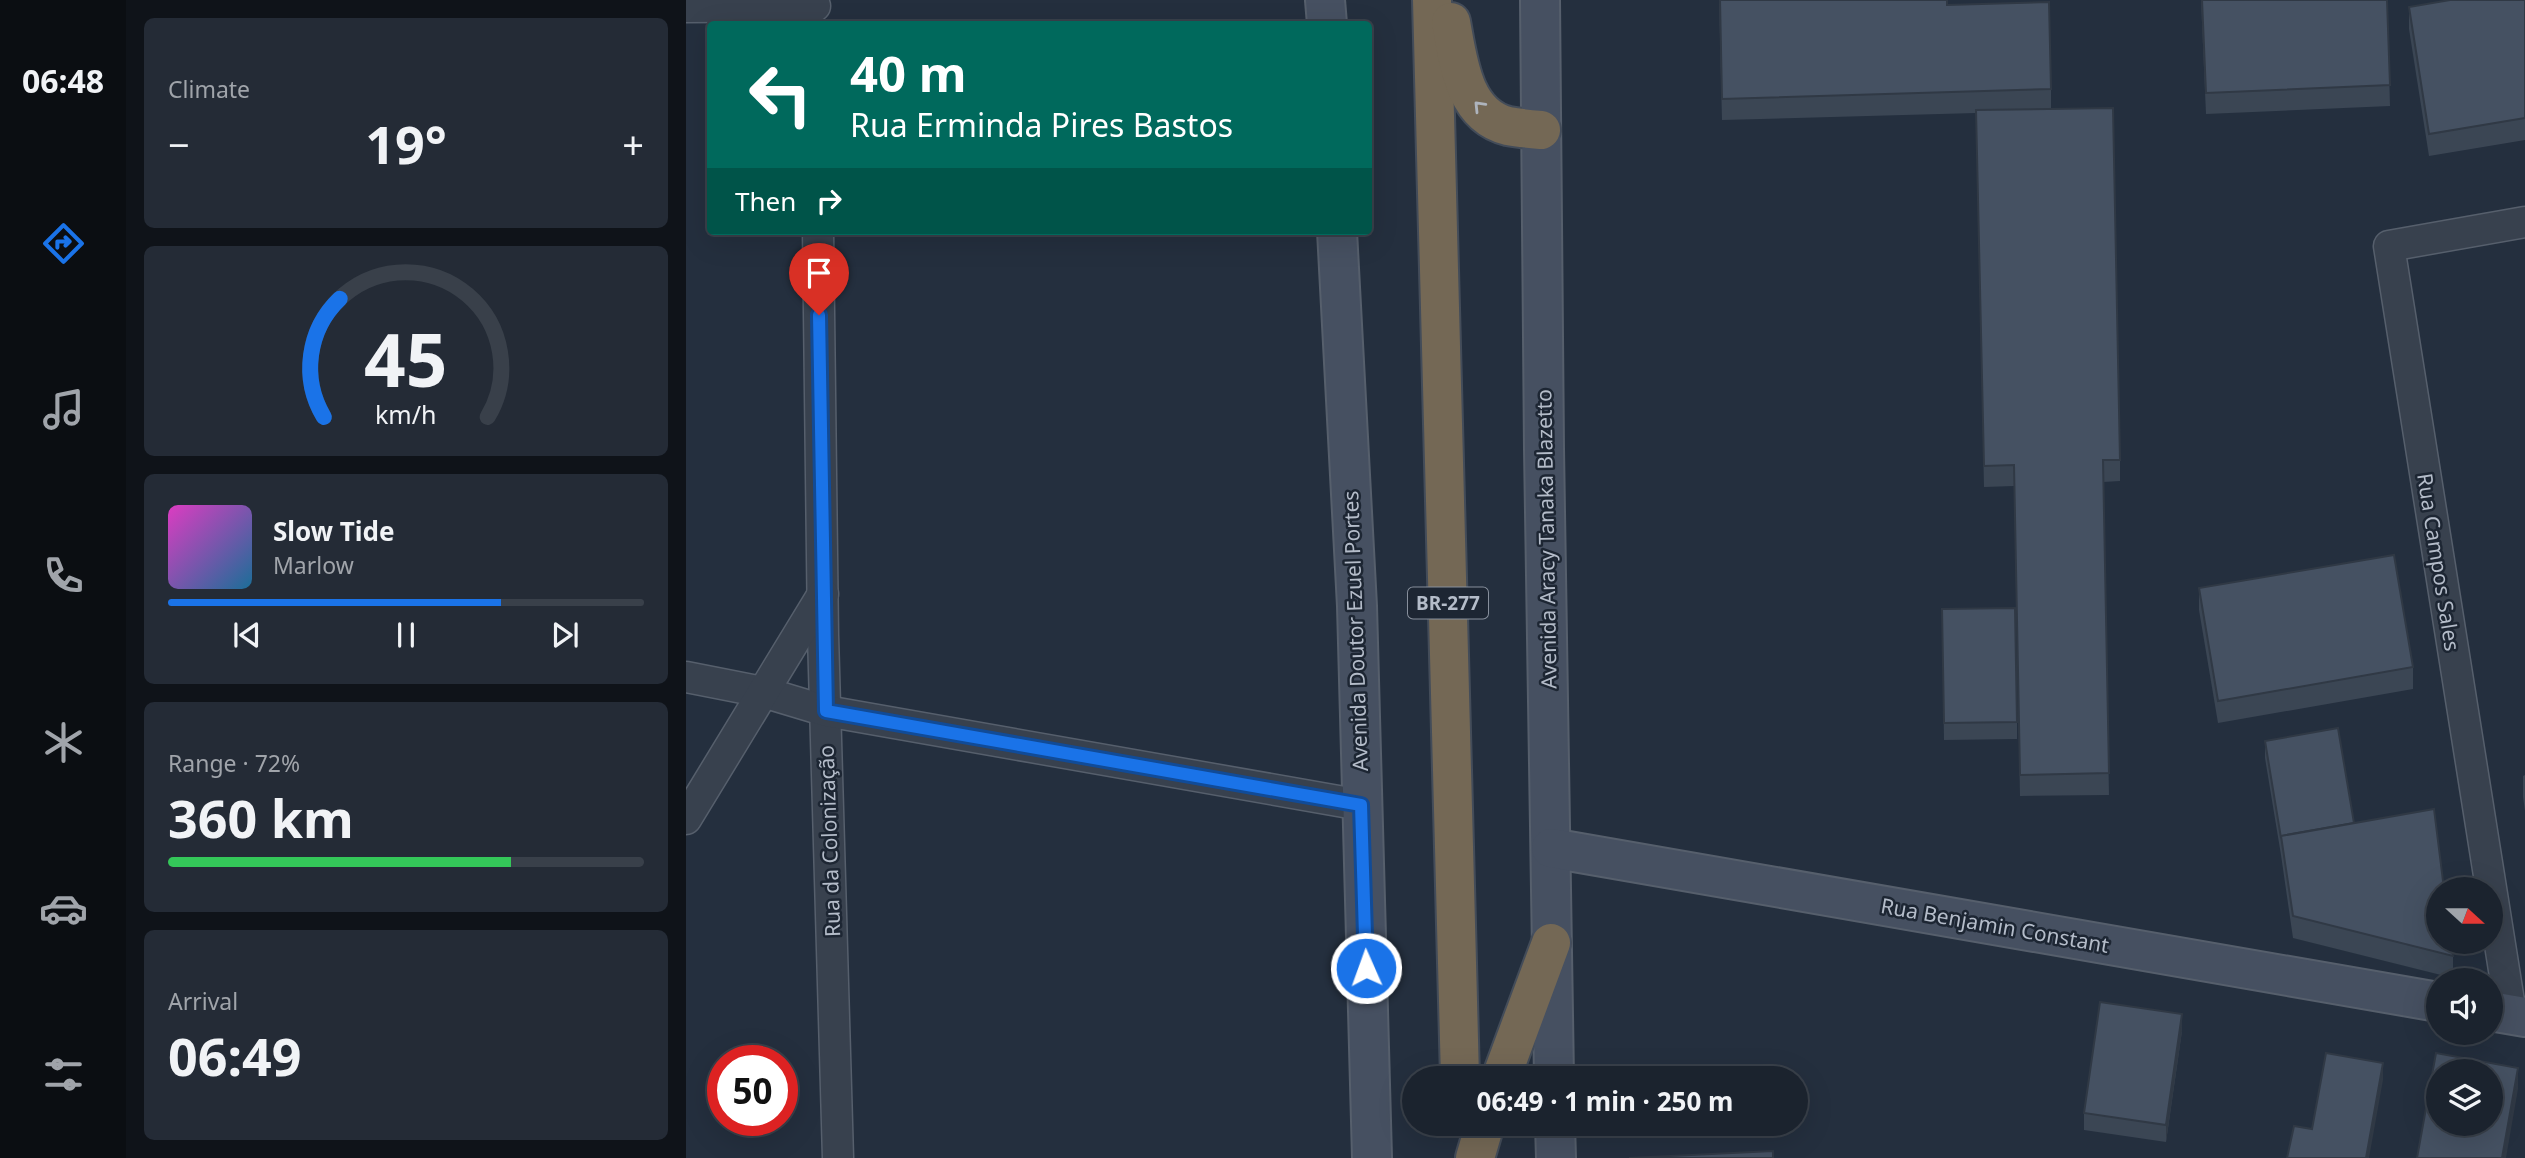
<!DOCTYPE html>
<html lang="en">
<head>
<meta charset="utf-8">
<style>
	:root { --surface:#1b232e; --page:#242b36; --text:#f1f3f6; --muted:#a0a4aa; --line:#39404a; --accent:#1a73e8 }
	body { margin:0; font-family:"Noto Sans",sans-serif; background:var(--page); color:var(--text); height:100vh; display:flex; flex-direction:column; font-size:26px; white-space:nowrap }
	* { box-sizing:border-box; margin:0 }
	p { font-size:23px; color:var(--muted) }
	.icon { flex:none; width:38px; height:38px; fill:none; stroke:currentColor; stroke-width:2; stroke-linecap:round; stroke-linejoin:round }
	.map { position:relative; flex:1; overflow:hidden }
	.panel { display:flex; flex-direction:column; gap:18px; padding:18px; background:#0f1319; width:560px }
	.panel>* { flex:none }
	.top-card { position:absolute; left:21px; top:21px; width:665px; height:214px; border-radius:7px; box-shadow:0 7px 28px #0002,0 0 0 2px var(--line); background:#00695c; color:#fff; overflow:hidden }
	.needle { width:46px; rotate:111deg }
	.fabs { position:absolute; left:1740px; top:877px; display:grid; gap:14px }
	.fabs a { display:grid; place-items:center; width:77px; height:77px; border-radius:50%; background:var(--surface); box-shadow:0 7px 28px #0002,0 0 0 2px var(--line); font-size:35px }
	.speed { position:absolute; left:21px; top:1045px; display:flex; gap:14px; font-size:35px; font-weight:700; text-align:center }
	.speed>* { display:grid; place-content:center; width:91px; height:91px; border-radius:50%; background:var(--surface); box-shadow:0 7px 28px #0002,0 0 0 2px var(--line); line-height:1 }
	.speed .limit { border:10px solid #d22; background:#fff; color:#111 }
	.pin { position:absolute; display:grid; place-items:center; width:60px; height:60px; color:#fff; margin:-72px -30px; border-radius:50% 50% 50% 0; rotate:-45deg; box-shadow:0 0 7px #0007 }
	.pin .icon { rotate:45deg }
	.me { position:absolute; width:77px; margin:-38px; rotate:358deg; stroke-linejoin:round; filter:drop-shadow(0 0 5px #0008) }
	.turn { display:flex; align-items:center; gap:24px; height:147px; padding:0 28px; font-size:32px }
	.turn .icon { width:91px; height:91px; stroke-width:2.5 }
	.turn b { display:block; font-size:49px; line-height:60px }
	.then { display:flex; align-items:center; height:66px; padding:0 28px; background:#0003; gap:14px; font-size:26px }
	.big { font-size:52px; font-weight:700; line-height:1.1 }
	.panel .card { flex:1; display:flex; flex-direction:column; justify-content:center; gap:10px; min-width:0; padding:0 24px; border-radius:10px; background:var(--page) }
	.panel .dial { align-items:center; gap:0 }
	.dial svg { height:182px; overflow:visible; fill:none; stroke:var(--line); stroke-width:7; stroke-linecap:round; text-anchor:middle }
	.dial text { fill:var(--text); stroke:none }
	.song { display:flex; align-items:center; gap:21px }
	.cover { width:84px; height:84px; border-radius:10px; background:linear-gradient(135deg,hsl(310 70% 55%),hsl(200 70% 35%)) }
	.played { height:7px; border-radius:4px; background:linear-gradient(90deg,var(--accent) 70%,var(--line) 70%) }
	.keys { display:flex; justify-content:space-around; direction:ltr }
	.heat { display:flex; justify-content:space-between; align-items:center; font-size:38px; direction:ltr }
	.charge { height:10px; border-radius:5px; background:linear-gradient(90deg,#34c759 72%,var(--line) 0) }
	.trip { position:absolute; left:716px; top:1066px; width:406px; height:70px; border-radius:35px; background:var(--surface); box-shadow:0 7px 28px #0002,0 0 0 2px var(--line); font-weight:700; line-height:70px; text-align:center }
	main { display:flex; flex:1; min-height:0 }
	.tabs { display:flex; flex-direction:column; width:126px; justify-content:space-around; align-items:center; background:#0b0e12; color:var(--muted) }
	.tabs .icon { width:49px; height:49px }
	.tabs .on { color:var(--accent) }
	.tabs b { font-size:32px; color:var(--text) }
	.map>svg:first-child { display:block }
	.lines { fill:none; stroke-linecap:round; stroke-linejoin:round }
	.street-casing { stroke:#565f6c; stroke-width:33 }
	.secondary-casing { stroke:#565f6c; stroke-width:42 }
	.highway-casing { stroke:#434c59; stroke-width:42 }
	.street { stroke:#38414e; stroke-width:30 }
	.secondary { stroke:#465061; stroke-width:38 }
	.highway { stroke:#746855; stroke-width:38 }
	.wall { fill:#3b4654 }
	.shaded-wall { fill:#303945 }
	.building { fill:#455162; stroke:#303945; stroke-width:2; fill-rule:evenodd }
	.oneway { stroke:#aeb4bd }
	.route-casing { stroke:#114b97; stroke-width:18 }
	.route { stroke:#1a73e8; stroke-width:12 }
	.labels { text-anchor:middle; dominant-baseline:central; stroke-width:5; stroke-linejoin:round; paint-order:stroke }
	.shield { fill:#1d2633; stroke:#878f9c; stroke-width:2 }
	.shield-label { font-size:19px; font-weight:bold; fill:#b4bcc9 }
	.street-label { font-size:21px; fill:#b4bcc9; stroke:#1d2633 }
</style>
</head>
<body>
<main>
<nav class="tabs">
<b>06:48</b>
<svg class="icon on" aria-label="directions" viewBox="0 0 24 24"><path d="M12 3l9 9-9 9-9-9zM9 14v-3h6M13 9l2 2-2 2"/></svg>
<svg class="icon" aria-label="music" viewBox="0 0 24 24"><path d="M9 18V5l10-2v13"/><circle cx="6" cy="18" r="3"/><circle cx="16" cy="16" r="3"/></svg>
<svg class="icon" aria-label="phone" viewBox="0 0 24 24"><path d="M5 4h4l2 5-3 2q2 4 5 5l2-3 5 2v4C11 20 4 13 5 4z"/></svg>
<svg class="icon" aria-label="climate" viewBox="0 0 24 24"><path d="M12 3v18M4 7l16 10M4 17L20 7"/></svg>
<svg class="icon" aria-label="car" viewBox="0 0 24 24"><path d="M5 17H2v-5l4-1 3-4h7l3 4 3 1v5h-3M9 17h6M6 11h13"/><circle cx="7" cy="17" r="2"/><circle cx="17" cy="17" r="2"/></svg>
<svg class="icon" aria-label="filters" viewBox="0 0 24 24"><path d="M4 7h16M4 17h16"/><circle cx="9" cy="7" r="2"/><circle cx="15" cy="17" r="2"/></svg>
</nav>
<section class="panel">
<div class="card"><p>Climate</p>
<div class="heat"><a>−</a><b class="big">19°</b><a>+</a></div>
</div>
<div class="card dial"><svg viewBox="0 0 100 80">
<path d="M14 69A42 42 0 1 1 86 69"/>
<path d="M14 69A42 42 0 0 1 21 17" stroke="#1a73e8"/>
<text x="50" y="56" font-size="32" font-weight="700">45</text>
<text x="50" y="72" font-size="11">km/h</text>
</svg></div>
<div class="card">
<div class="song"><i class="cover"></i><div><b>Slow Tide</b><p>Marlow</p></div></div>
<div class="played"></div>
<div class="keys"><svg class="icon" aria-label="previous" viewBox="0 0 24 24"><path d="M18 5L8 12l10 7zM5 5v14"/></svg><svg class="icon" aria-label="pause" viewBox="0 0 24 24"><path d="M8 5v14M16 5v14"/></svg><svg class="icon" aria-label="next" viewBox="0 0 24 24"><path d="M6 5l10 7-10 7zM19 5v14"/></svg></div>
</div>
<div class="card"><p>Range · 72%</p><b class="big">360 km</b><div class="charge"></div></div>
<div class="card"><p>Arrival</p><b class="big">06:49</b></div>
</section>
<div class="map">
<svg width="1839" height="1158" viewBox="0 0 1839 1158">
	<rect width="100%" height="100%" fill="#242f3e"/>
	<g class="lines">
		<!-- street casing -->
		<g class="street-casing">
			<g id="street">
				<path d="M0,7L129,6"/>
				<path d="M132,231L137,635L152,1158"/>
				<path d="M0,677L77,692L140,711L675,805"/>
				<path d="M0,819L137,594"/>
				<path d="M1825,1014L1703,246L1839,222"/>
			</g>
		</g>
		<!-- secondary casing -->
		<g class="secondary-casing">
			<g id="secondary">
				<path d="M639,0L641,24"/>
				<path d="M854,0L858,449L868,1078"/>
				<path d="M651,231L671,606L686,1158"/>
				<path d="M865,848L1752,1002"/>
				<path d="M1804,1011L1839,1017"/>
				<path d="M869,1124L870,1158"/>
			</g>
		</g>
		<!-- highway casing -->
		<g class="highway-casing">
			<g id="highway">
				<path d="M746,0L774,1078"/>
				<path d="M765,22C772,60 777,115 822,126C833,128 844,129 855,130"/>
				<path d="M815,1078L865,943"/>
				<path d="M789,1158L799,1124"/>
			</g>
		</g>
		<!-- street -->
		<use href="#street" class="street"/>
		<!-- secondary -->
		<use href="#secondary" class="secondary"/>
		<!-- highway -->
		<use href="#highway" class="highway"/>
	</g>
	<!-- wall -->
	<g class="wall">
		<path d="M1033,0H1261V5L1365,89V109L1434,460V481L1417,482L1423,795L1334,796L1328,486L1298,487L1290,113L1036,120Z"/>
		<path d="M1515,0H1701L1704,106L1520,114Z"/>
		<path d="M1839,0V140L1743,156L1723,29V7Z"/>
		<path d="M1513,588L1727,667V689L1532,723L1513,610Z"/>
		<path d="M1256,609L1331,722V739L1258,740Z"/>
		<path d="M1579,741L1668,823L1767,956V978L1607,938L1595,855L1579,758Z"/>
		<path d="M1839,775V811L1837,797V776Z"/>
		<path d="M1496,1031L1480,1142L1398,1130V1113Z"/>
	</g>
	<!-- shaded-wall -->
	<g class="shaded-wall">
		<path d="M1496,1014V1031L1480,1142V1125Z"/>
		<path d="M1697,1063V1080L1683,1158H1680Z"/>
		<path d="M1832,1068V1089L1820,1158H1816Z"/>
	</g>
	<!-- building -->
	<g class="building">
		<path d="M1034,0H1261V5L1363,2L1365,89L1036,99Z"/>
		<path d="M1516,0H1701L1704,85L1520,93Z"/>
		<path d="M1764,0H1839V118L1743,134L1723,7Z"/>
		<path d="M1427,108L1434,460H1417L1423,773L1334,775L1328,465L1298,466L1290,110Z"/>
		<path d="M1708,555L1727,667L1532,701L1513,588Z"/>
		<path d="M1329,608L1331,722L1258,723L1256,609Z"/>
		<path d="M1652,728L1668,823L1595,836V838L1579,741Z"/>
		<path d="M1748,809L1758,889H1752V942H1765L1767,956L1607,916L1595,836Z"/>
		<path d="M1414,1002L1496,1014L1480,1125L1398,1113Z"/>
		<path d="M1640,1053L1697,1063L1680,1158H1601L1608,1126L1626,1129Z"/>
		<path d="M1750,1053L1832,1068L1816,1158H1731ZM1752,1071H1804V1124H1752Z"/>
		<path d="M1087,1151V1158H943Z"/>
	</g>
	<!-- one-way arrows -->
	<defs><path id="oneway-chevron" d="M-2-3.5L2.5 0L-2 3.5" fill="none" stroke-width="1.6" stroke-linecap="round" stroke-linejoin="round" transform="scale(1.75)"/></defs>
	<use class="oneway" href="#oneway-chevron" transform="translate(793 106) rotate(-134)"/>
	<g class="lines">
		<!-- route casing -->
		<g class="route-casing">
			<path id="route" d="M133,315L140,711L675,805L680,968"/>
		</g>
		<!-- route -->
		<use href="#route" class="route"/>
	</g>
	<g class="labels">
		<!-- shield labels -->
		<rect class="shield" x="722" y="587.5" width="80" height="31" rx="5"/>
		<g class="shield-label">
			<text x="762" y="603">BR-277</text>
		</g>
		<!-- street labels -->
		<g class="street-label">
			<text transform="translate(860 539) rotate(-91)">Avenida Aracy Tanaka Blazetto</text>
			<text transform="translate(1753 562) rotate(81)">Rua Campos Sales</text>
			<text transform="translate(669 631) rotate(-92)">Avenida Doutor Ezuel Portes</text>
			<text transform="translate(143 841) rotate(-92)">Rua da Colonização</text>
			<text transform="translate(1309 925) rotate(10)">Rua Benjamin Constant</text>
		</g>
	</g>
</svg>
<div class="fabs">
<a><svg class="needle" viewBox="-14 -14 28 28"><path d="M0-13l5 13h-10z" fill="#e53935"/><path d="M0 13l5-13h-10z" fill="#a0a4aa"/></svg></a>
<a><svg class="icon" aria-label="sound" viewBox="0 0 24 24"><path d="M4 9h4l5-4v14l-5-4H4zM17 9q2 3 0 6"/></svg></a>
<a><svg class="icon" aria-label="layers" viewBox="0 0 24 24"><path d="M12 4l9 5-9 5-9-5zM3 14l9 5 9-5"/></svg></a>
</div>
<div class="speed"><div class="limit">50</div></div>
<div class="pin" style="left:133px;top:315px;background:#d93025"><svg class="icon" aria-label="arrive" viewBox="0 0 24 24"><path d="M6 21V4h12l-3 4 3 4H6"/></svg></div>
<svg class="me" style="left:680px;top:968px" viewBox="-20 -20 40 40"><circle r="17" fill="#1a73e8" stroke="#fff" stroke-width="3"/><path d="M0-11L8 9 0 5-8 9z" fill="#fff"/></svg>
<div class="trip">06:49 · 1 min · 250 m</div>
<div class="top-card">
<div class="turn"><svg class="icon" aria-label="left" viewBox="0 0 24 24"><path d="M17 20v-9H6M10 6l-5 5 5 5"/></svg><div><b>40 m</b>Rua Erminda Pires Bastos</div></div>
<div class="then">Then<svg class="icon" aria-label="right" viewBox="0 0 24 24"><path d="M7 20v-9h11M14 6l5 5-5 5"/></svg></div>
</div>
</div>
</main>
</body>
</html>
